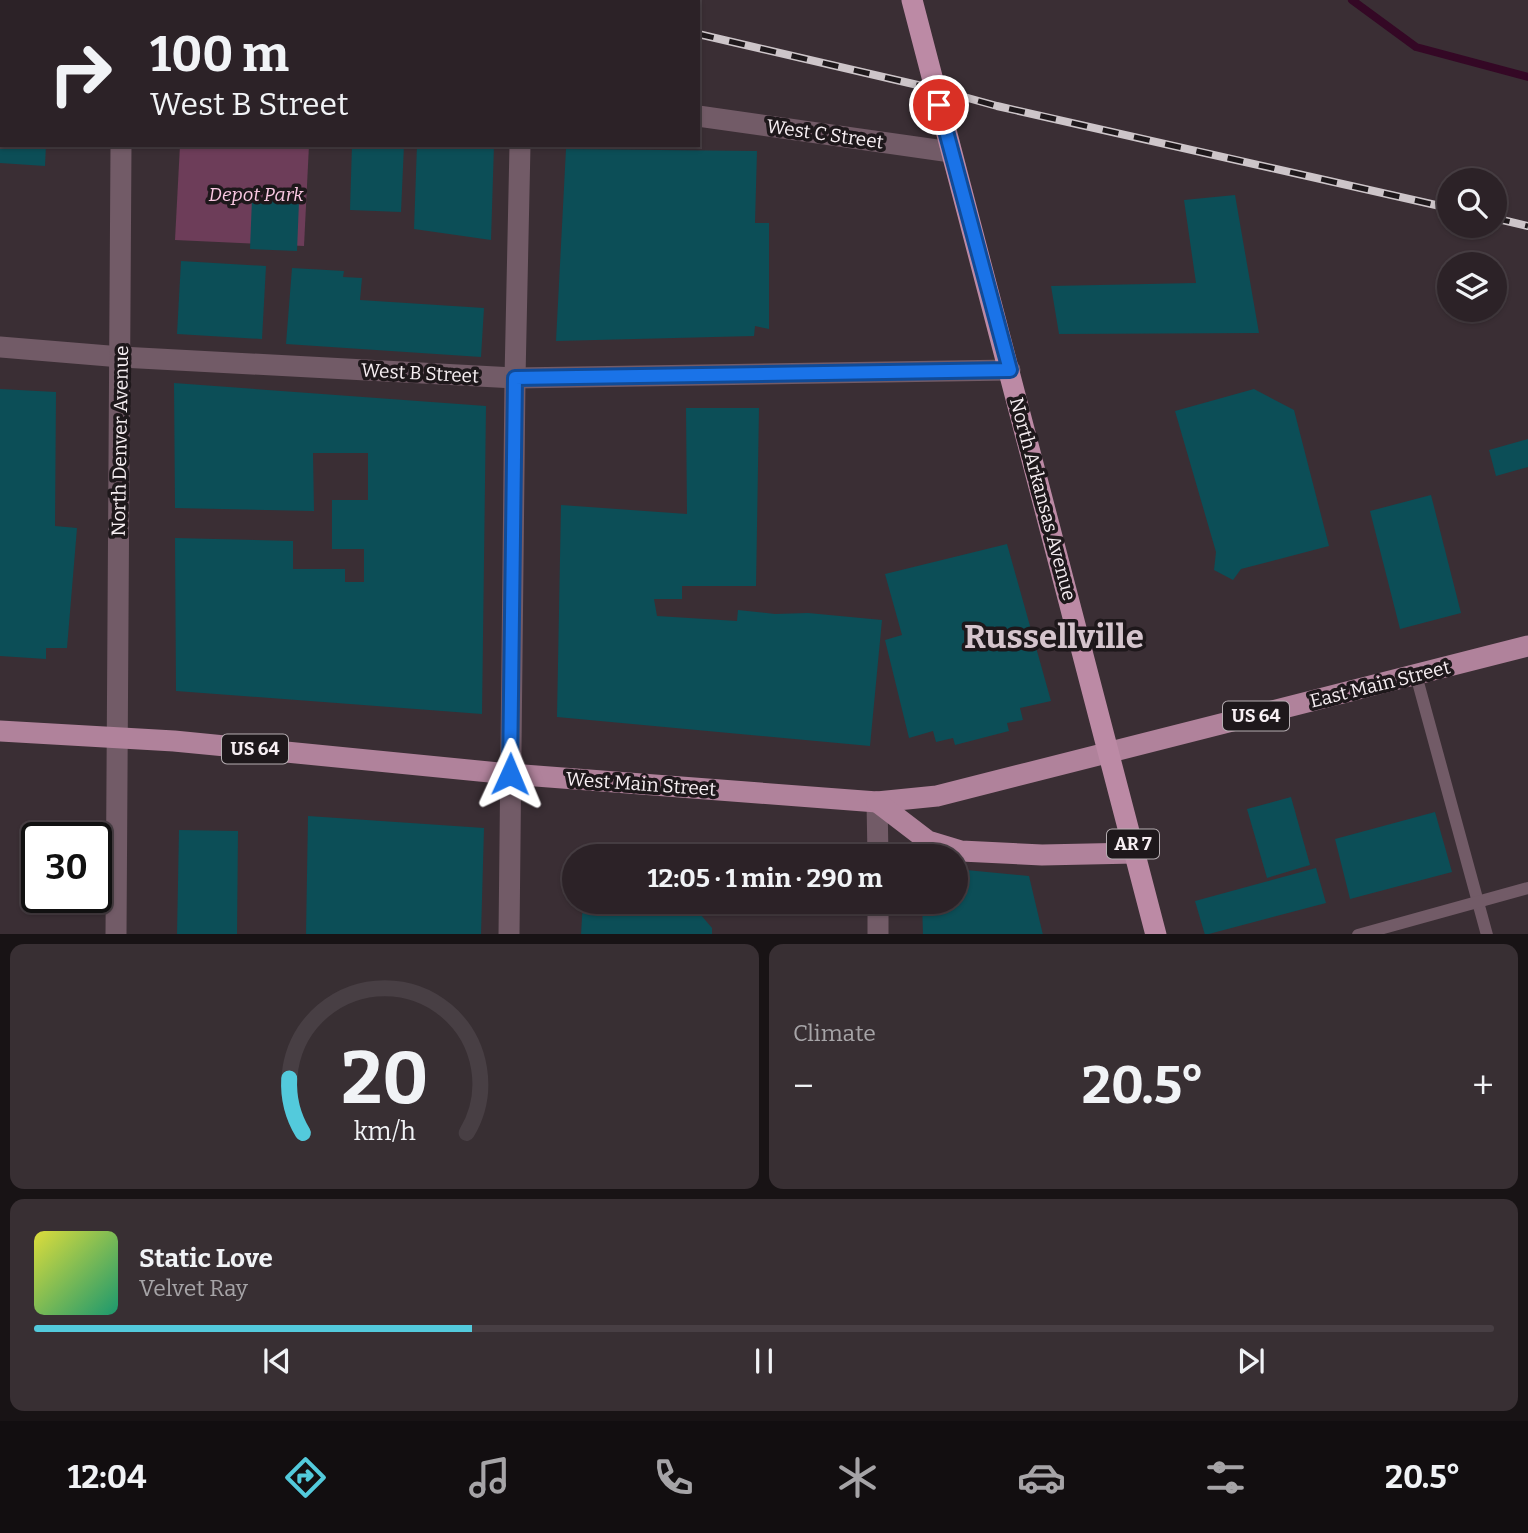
<!DOCTYPE html>
<html lang="en">
<head>
<meta charset="utf-8">
<style>
	:root { --surface:#2c2227; --page:#382f33; --text:#f1f3f6; --muted:#a6a4a7; --line:#483f44; --accent:#53cadc }
	body { margin:0; font-family:Bitter,serif; background:var(--page); color:var(--text); height:100vh; display:flex; flex-direction:column; font-size:26px; white-space:nowrap }
	* { box-sizing:border-box; margin:0 }
	p { font-size:23px; color:var(--muted) }
	.icon { flex:none; width:38px; height:38px; fill:none; stroke:currentColor; stroke-width:2; stroke-linecap:round; stroke-linejoin:round }
	.map { position:relative; height:934px; overflow:hidden }
	.details { display:flex; flex-direction:column; gap:10px; padding:10px; background:#181315; flex:1 }
	.details>* { flex:none }
	.top-card { position:absolute; left:0px; top:0px; width:700px; height:147px; box-shadow:0 2px 5px #0004,0 0 0 2px var(--line); background:#2c2227; color:var(--text); overflow:hidden }
	.buttons { position:absolute; left:1437px; top:168px; display:grid; gap:14px }
	.buttons a { display:grid; place-items:center; width:70px; height:70px; border-radius:50%; background:var(--surface); box-shadow:0 2px 5px #0004,0 0 0 2px var(--line); font-size:35px }
	.speed { position:absolute; left:21px; top:822px; display:flex; gap:14px; font-size:35px; font-weight:700; text-align:center }
	.speed>* { display:grid; place-content:center; width:91px; height:91px; border-radius:50%; background:var(--surface); box-shadow:0 2px 5px #0004,0 0 0 2px var(--line); line-height:1 }
	.speed .limit { border:4px solid #111; border-radius:10px; background:#fff; color:#111 }
	.pin { position:absolute; display:grid; place-items:center; width:60px; height:60px; color:#fff; margin:-30px; border:4px solid #fff; border-radius:50%; box-shadow:0 2px 7px #0007 }
	.me { position:absolute; width:77px; margin:-38px; rotate:1deg; stroke-linejoin:round; filter:drop-shadow(0 0 5px #0008) }
	.turn { display:flex; align-items:center; gap:24px; height:147px; padding:0 35px; font-size:32px }
	.turn .icon { width:91px; height:91px; stroke-width:2.5 }
	.turn b { display:block; font-size:49px; line-height:60px }
	.big { font-size:52px; font-weight:700; line-height:1.1 }
	.details .card { flex:1; display:flex; flex-direction:column; justify-content:center; gap:10px; min-width:0; padding:0 24px; border-radius:14px; background:var(--page) }
	.details .dial { align-items:center; gap:0 }
	.dial svg { height:182px; overflow:visible; fill:none; stroke:var(--line); stroke-width:7; stroke-linecap:round; text-anchor:middle }
	.dial text { fill:var(--text); stroke:none }
	.song { display:flex; align-items:center; gap:21px }
	.cover { width:84px; height:84px; border-radius:10px; background:linear-gradient(135deg,hsl(60 70% 55%),hsl(160 70% 35%)) }
	.played { height:7px; border-radius:4px; background:linear-gradient(90deg,var(--accent) 30%,var(--line) 30%) }
	.keys { display:flex; justify-content:space-around; direction:ltr }
	.heat { display:flex; justify-content:space-between; align-items:center; font-size:38px; direction:ltr }
	.details .tiles { flex:1; display:grid; gap:10px; grid-template-columns:1fr 1fr }
	.card:last-child { grid-column:span 2 }
	.trip { position:absolute; left:562px; top:844px; width:406px; height:70px; border-radius:35px; background:var(--surface); box-shadow:0 2px 5px #0004,0 0 0 2px var(--line); font-weight:700; line-height:70px; text-align:center }
	.dock { display:flex; height:112px; justify-content:space-around; align-items:center; background:#120e10; color:var(--muted) }
	.dock .icon { width:49px; height:49px }
	.dock .selected { color:var(--accent) }
	.dock b { font-size:32px; color:var(--text) }
	.map>svg:first-child { display:block }
	.green { fill:#6d3d59 }
	.lines { fill:none; stroke-linecap:round; stroke-linejoin:round }
	.stream { stroke:#340825; stroke-width:8 }
	.building { fill:#0c4e57 }
	.service { stroke:#725b67; stroke-width:12 }
	.minor { stroke:#725b67; stroke-width:21 }
	.primary { stroke:#b0829b; stroke-width:21 }
	.trunk { stroke:#bc8aa5; stroke-width:21 }
	.rail-casing { stroke:#cdc5c9; stroke-width:8 }
	.rail { stroke:#1e181b; stroke-width:5; stroke-dasharray:16; stroke-linecap:butt }
	.route-casing { stroke:#114b97; stroke-width:18 }
	.route { stroke:#1a73e8; stroke-width:12 }
	.labels { text-anchor:middle; dominant-baseline:central; stroke-width:7; stroke-linejoin:round; paint-order:stroke }
	.shield { fill:#1e181b; stroke:#b6aeb2; stroke-width:2 }
	.shield-label { font-size:18px; font-weight:bold; fill:#f7eff3 }
	.street-label { font-size:19px; fill:#f7eff3; stroke:#1e181b }
	.park-label { font-size:19px; font-style:italic; fill:#fbc9e3; stroke:#1e181b }
	.town-label { font-size:33px; font-weight:bold; fill:#d5c5cd; stroke:#1e181b }
</style>
</head>
<body>
<div class="map">
<svg width="1528" height="935" viewBox="0 0 1528 935">
	<rect width="100%" height="100%" fill="#3a2e34"/>
	<!-- green -->
	<path class="green" d="M180,145H309L304,246L175,240Z"/>
	<g class="lines">
		<!-- stream -->
		<path class="stream" d="M1352,0L1416,47L1528,77"/>
	</g>
	<!-- building -->
	<g class="building">
		<path d="M0,145H46L45,166L0,163Z"/>
		<path d="M352,145H404L401,212L350,210Z"/>
		<path d="M417,145H494L491,240L414,229Z"/>
		<path d="M566,149L757,151L755,223H769V329L755,326L754,336L556,341Z"/>
		<path d="M1235,195L1259,333L1059,334L1051,286L1196,283L1184,200Z"/>
		<path d="M252,199L299,201L297,251L250,249Z"/>
		<path d="M181,261L266,266L262,339L177,334Z"/>
		<path d="M292,268L344,271L343,277L362,278L360,300L484,308L481,357L286,344Z"/>
		<path d="M174,383L486,406L482,714L176,691L175,538L293,541V569H345V582H364V549H332V500H368V453H313L314,511L175,508Z"/>
		<path d="M0,389L56,392L55,526L77,528L67,648H46V659L0,656Z"/>
		<path d="M1254,389L1294,410L1329,546L1241,569L1233,580L1214,570L1216,552L1175,411Z"/>
		<path d="M686,408H759L756,586H682V599H654L657,616L737,621L738,610L775,614L808,613L882,620L870,746L557,717L561,505L687,514Z"/>
		<path d="M1528,439V467L1496,476L1489,450Z"/>
		<path d="M1431,495L1461,613L1400,629L1370,511Z"/>
		<path d="M1007,544L1051,701L1020,708L1023,720L1007,723L1009,731L955,745L953,738L936,742L933,731L909,738L885,640L902,635L885,574Z"/>
		<path d="M1291,797L1310,865L1267,878L1247,809Z"/>
		<path d="M1435,812L1452,872L1350,899L1335,839Z"/>
		<path d="M308,816L484,828L481,935H306Z"/>
		<path d="M179,830L238,831L237,935H177Z"/>
		<path d="M1316,868L1326,903L1205,935L1195,901Z"/>
		<path d="M956,869L1029,876L1043,935H923L922,901H956Z"/>
		<path d="M583,901H689L712,928V935H581Z"/>
	</g>
	<g class="lines">
		<!-- service -->
		<g class="service">
			<path d="M1416,675L1487,935"/>
			<path d="M1358,935L1528,888"/>
		</g>
		<!-- minor -->
		<g class="minor">
			<path d="M115,0V2"/>
			<path d="M521,0V2"/>
			<path d="M698,116L951,152"/>
			<path d="M0,347L121,357L515,378L1010,370"/>
			<path d="M877,802L878,856"/>
			<path d="M878,901V935"/>
			<path d="M116,935L121,145"/>
			<path d="M509,935L515,378L520,145"/>
		</g>
		<!-- primary -->
		<g class="primary">
			<path d="M0,731L174,741L510,774L877,802L937,796L1528,646"/>
			<path d="M877,802L928,841L961,851L1042,855L1135,853"/>
		</g>
		<!-- trunk -->
		<path class="trunk" d="M912,0L1156,935"/>
		<!-- rail casing -->
		<g class="rail-casing">
			<g id="rail">
				<path d="M552,0L560,2"/>
				<path d="M698,34L935,89L997,106L1449,208"/>
				<path d="M1494,218L1528,226"/>
			</g>
		</g>
		<!-- rail -->
		<use href="#rail" class="rail"/>
	</g>
	<g class="lines">
		<!-- route casing -->
		<g class="route-casing">
			<path id="route" d="M510,774L515,378L1010,370L939,105"/>
		</g>
		<!-- route -->
		<use href="#route" class="route"/>
	</g>
	<g class="labels">
		<!-- shield labels -->
		<g class="shield">
			<rect x="1223" y="701.5" width="66" height="29" rx="5"/>
			<rect x="222" y="734.5" width="66" height="29" rx="5"/>
			<rect x="1107" y="829.5" width="52" height="29" rx="5"/>
		</g>
		<g class="shield-label">
			<text x="1256" y="716">US 64</text>
			<text x="255" y="749">US 64</text>
			<text x="1133" y="844">AR 7</text>
		</g>
		<!-- street labels -->
		<g class="street-label">
			<text transform="translate(825 134) rotate(8)">West C Street</text>
			<text transform="translate(420 373) rotate(3)">West B Street</text>
			<text transform="translate(120 441) rotate(-89)">North Denver Avenue</text>
			<text transform="translate(1043 499) rotate(75)">North Arkansas Avenue</text>
			<text transform="translate(1380 684) rotate(-14)">East Main Street</text>
			<text transform="translate(641 784) rotate(4)">West Main Street</text>
		</g>
		<!-- park labels -->
		<g class="park-label">
			<text x="256" y="194">Depot Park</text>
		</g>
		<!-- town labels -->
		<g class="town-label">
			<text x="1054" y="637">Russellville</text>
		</g>
	</g>
</svg>
<div class="buttons">
<a><svg class="icon" aria-label="search" viewBox="0 0 24 24"><circle cx="10" cy="10" r="6"/><path d="M15 15l6 6"/></svg></a>
<a><svg class="icon" aria-label="layers" viewBox="0 0 24 24"><path d="M12 4l9 5-9 5-9-5zM3 14l9 5 9-5"/></svg></a>
</div>
<div class="speed"><div class="limit">30</div></div>
<div class="pin" style="left:939px;top:105px;background:#d93025"><svg class="icon" aria-label="arrive" viewBox="0 0 24 24"><path d="M6 21V4h12l-3 4 3 4H6"/></svg></div>
<svg class="me" style="left:510px;top:774px" viewBox="-20 -20 40 40"><path d="M0-17L14 15 0 8-14 15z" fill="#1a73e8" stroke="#fff" stroke-width="4"/></svg>
<div class="trip">12:05 · 1 min · 290 m</div>
<div class="top-card">
<div class="turn"><svg class="icon" aria-label="right" viewBox="0 0 24 24"><path d="M7 20v-9h11M14 6l5 5-5 5"/></svg><div><b>100 m</b>West B Street</div></div>
</div>
</div>
<section class="details">
<div class="tiles">
<div class="card dial"><svg viewBox="0 0 100 80">
<path d="M14 69A42 42 0 1 1 86 69"/>
<path d="M14 69A42 42 0 0 1 8 45" stroke="#53cadc"/>
<text x="50" y="56" font-size="32" font-weight="700">20</text>
<text x="50" y="72" font-size="11">km/h</text>
</svg></div>
<div class="card"><p>Climate</p>
<div class="heat"><a>−</a><b class="big">20.5°</b><a>+</a></div>
</div>
<div class="card">
<div class="song"><i class="cover"></i><div><b>Static Love</b><p>Velvet Ray</p></div></div>
<div class="played"></div>
<div class="keys"><svg class="icon" aria-label="previous" viewBox="0 0 24 24"><path d="M18 5L8 12l10 7zM5 5v14"/></svg><svg class="icon" aria-label="pause" viewBox="0 0 24 24"><path d="M8 5v14M16 5v14"/></svg><svg class="icon" aria-label="next" viewBox="0 0 24 24"><path d="M6 5l10 7-10 7zM19 5v14"/></svg></div>
</div>
</div>
</section>
<nav class="dock">
<b>12:04</b>
<svg class="icon selected" aria-label="directions" viewBox="0 0 24 24"><path d="M12 3l9 9-9 9-9-9zM9 14v-3h6M13 9l2 2-2 2"/></svg>
<svg class="icon" aria-label="music" viewBox="0 0 24 24"><path d="M9 18V5l10-2v13"/><circle cx="6" cy="18" r="3"/><circle cx="16" cy="16" r="3"/></svg>
<svg class="icon" aria-label="phone" viewBox="0 0 24 24"><path d="M5 4h4l2 5-3 2q2 4 5 5l2-3 5 2v4C11 20 4 13 5 4z"/></svg>
<svg class="icon" aria-label="climate" viewBox="0 0 24 24"><path d="M12 3v18M4 7l16 10M4 17L20 7"/></svg>
<svg class="icon" aria-label="car" viewBox="0 0 24 24"><path d="M5 17H2v-5l4-1 3-4h7l3 4 3 1v5h-3M9 17h6M6 11h13"/><circle cx="7" cy="17" r="2"/><circle cx="17" cy="17" r="2"/></svg>
<svg class="icon" aria-label="filters" viewBox="0 0 24 24"><path d="M4 7h16M4 17h16"/><circle cx="9" cy="7" r="2"/><circle cx="15" cy="17" r="2"/></svg>
<b>20.5°</b>
</nav>
</body>
</html>
